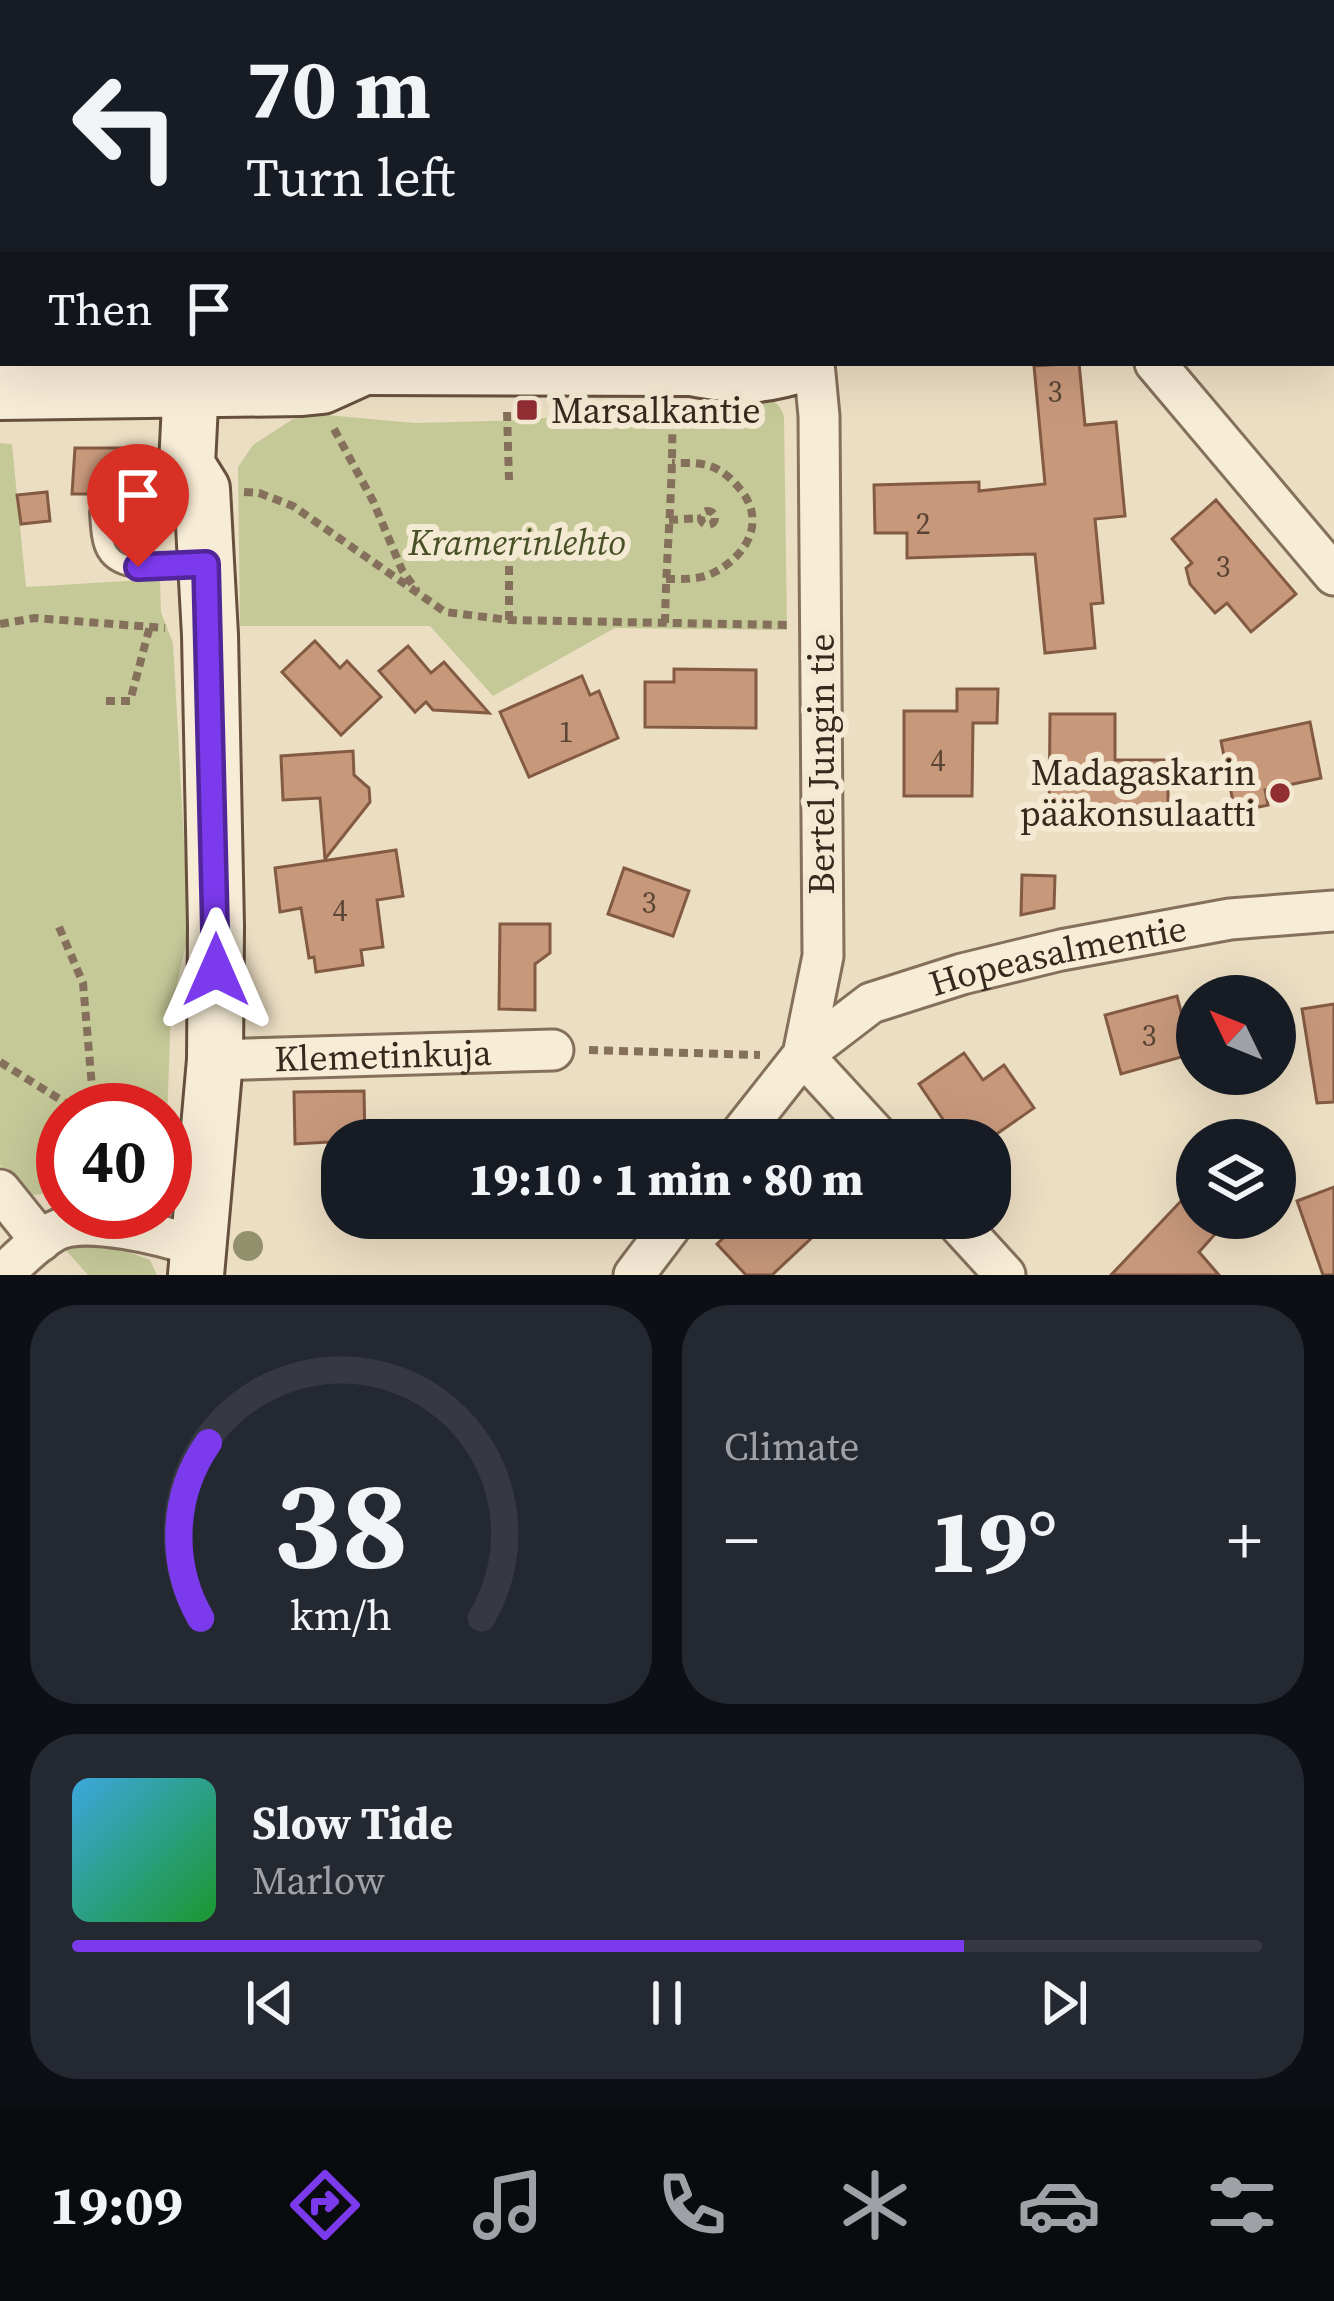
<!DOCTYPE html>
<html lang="en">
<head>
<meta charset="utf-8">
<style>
	:root { --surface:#171b24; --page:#242831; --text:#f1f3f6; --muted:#9ea1a6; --line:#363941; --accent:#7c3aed }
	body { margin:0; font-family:"Source Serif 4",serif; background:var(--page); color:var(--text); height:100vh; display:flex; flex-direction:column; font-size:45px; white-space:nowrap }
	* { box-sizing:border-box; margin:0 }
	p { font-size:39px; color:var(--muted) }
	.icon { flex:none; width:66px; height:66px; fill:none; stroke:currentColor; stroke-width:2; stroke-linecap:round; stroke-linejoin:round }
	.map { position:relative; height:1275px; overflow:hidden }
	.sheet { display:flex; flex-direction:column; gap:30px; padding:30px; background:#0d0f14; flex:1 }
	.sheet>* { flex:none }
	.top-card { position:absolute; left:0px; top:0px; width:1335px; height:366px; box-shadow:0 12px 48px #0002; background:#171b24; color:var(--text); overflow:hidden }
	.needle { width:78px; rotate:313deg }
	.controls { position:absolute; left:1176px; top:975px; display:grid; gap:24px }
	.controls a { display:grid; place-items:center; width:120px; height:120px; border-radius:50%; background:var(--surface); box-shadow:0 12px 48px #0002; font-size:60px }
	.speed { position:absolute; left:36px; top:1083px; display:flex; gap:24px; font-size:60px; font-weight:700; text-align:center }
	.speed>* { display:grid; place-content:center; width:156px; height:156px; border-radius:50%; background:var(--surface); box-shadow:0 12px 48px #0002; line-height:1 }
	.speed .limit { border:18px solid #d22; background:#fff; color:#111 }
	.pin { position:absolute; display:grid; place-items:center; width:102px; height:102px; color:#fff; margin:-123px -51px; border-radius:50% 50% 50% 0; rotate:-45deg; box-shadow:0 0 12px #0007 }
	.pin .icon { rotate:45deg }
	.me { position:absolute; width:132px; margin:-66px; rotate:0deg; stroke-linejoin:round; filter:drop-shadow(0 0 9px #0008) }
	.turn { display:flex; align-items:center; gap:42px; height:252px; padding:0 48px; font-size:54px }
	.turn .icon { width:156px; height:156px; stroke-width:2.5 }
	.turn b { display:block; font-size:84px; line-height:102px }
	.then { display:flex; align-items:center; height:114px; padding:0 48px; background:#0003; gap:24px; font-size:45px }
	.big { font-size:90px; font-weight:800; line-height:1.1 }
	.sheet .tile { flex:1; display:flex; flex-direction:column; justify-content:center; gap:18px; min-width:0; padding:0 42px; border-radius:48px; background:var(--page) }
	.sheet .dial { align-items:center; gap:0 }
	.dial svg { height:312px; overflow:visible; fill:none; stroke:var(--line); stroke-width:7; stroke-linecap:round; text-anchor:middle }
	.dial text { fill:var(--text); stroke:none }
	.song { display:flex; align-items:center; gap:36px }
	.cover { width:144px; height:144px; border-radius:18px; background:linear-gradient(135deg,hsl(200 70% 55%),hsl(130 70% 35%)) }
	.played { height:12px; border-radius:6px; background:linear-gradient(90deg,var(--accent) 75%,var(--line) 75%) }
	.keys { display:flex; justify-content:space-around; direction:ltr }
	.heat { display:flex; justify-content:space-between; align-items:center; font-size:66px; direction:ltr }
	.sheet .tiles { flex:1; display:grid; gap:30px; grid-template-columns:1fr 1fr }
	.tile:last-child { grid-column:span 2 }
	.trip { position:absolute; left:321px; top:1119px; width:690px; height:120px; border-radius:48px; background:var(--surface); box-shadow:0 12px 48px #0002; font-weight:800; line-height:120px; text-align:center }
	.menu { display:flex; height:192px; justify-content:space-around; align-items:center; background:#090b0e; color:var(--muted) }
	.menu .icon { width:84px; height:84px }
	.menu .selected { color:var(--accent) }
	.menu b { font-size:54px; color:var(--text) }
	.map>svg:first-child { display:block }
	.green { fill:#c5c998 }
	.building { fill:#c8987b; stroke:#835a42; stroke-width:3 }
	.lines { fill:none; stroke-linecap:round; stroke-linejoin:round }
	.lane-casing { stroke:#85705b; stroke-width:24 }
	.street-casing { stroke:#85705b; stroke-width:45 }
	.secondary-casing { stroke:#67513e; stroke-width:60 }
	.path { stroke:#85705b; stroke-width:8; stroke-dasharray:9 6; stroke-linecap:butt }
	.lane { stroke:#f7ecd6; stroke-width:18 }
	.street { stroke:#f7ecd6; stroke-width:39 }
	.secondary { stroke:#f7ecd6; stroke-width:54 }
	.tree { fill:#92906d }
	.route-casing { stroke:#51269a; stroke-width:30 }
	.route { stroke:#7c3aed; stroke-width:21 }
	.poi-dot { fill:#912e32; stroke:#f4e9d2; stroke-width:4.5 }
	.labels { text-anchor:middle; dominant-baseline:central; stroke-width:12; stroke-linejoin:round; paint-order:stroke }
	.number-label { font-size:30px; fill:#5a4535 }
	.poi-label { font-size:36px; fill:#36291e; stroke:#f4e9d2; text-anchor:start }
	.park-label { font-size:36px; font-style:italic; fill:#485126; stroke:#f4e9d2 }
	.street-label { font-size:36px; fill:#36291e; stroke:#f4e9d2 }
</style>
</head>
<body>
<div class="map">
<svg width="1334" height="1275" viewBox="0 0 1334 1275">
	<rect width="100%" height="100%" fill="#ecdec3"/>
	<!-- green -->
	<g class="green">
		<path d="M749,397C767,398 778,398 784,416L787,630L615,628L493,696L430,626H240L238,467L253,445L293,419L327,415L415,423L524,420Z"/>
		<path d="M0,443L12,444L26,587L160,579L161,612L173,643L189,931L171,1010L165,1175V1110H63V1191L27,1196L0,1165Z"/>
		<path d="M101,1242L150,1260L157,1275H88L63,1247Z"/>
	</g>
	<!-- building -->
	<g class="building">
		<path d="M1079,363L1085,425L1116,422L1125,516L1095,519L1103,603L1091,604L1095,648L1045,653L1035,554L907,558V533H875L874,485L979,482V491L1045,484L1034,366Z"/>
		<path d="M75,448H127V486H109L108,494H72Z"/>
		<path d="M47,492L50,521L21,524L17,495Z"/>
		<path d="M1216,500L1296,594L1251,632L1227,603L1215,613L1190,584L1186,568L1192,563L1172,539Z"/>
		<path d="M315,641L340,668L347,661L381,697L341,735L282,672Z"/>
		<path d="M408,646L431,673L444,662L489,713L433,710L426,702L415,712L379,671Z"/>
		<path d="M674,669L756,670V728L645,727V682H674Z"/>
		<path d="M582,676L590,695L599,691L618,738L529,777L500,712Z"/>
		<path d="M957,689H998L997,723H973L972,796H904V711H957Z"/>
		<path d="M1050,714H1115V760H1168V811H1102V827H1049Z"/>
		<path d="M1310,722L1321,778L1265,790L1268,805L1235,812L1221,741Z"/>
		<path d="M353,751L354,775L369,788L370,802L325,859L320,798L283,800L281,756Z"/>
		<path d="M396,850L403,896L377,900L383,947L361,950L363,965L316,972L314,957L309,958L301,908L280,912L275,868Z"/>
		<path d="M624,868L689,891L673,936L608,914Z"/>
		<path d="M1022,875L1055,876L1054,908L1021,915Z"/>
		<path d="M500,924H550V953L535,964V1010L499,1009Z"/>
		<path d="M1177,996L1192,1054L1121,1074L1105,1015Z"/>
		<path d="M1334,1004V1102L1317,1103L1302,1009Z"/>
		<path d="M964,1053L983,1080L1004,1065L1034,1108L988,1140H957L919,1084Z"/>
		<path d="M364,1091L365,1140L295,1144L294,1092Z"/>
		<path d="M1334,1187V1275H1323L1297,1201Z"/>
		<path d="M1181,1201L1216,1233L1199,1252L1219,1275H1111Z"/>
		<path d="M744,1218H833L772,1275H746L717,1244Z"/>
	</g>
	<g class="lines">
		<!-- lane casing -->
		<g class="lane-casing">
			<path id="lane" d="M100,513C101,524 101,541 107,551C122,578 176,566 201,564"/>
		</g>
		<!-- street casing -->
		<g class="street-casing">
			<g id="street">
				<path d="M264,3L265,0"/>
				<path d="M1155,363L1334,575"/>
				<path id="s1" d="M803,1055L871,1003L962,974L1061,950L1230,919L1334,911"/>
				<path d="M803,1055L881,1140"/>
				<path id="s2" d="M215,1060L553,1050"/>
				<path d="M736,1140L803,1055L823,956L819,416L814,363"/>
				<path d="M0,1190L41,1241"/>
				<path d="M953,1218L1005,1275"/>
				<path d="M2,1275C19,1260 35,1242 55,1231C85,1215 166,1236 198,1247"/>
				<path d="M634,1275L677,1218"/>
			</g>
		</g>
		<!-- secondary casing -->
		<g class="secondary-casing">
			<g id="secondary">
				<path d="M1332,176L1334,175"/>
				<path d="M0,351H3"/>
				<path d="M192,363L187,465L202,489L210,635L216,926L215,1060L196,1275"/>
				<path d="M353,363L364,367L692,368C738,377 760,378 805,363"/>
				<path d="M0,392L302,388L322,386L364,367"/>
			</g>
		</g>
		<!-- path -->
		<g class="path">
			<path d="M507,412L509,480"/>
			<path d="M334,429L373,501L402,570L417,591"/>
			<path d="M244,492L259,493L293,506L445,612L509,620L787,625"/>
			<circle cx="708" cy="518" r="7"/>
			<path d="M669,520L701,518"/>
			<path d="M666,579C682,579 698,580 713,573C747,556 767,521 740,489C732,479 722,470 710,466C698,462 684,463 672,463"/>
			<path d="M509,620V561"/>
			<path d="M665,623C666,552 674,481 672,409"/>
			<path d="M0,624L35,618L165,628"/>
			<path d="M106,701H130L150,626"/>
			<path d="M59,927L83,983L94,1110"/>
			<path d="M589,1050L760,1055"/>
			<path d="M0,1062L77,1110"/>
		</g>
		<!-- lane -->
		<use href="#lane" class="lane"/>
		<!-- street -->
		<use href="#street" class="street"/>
		<!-- secondary -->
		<use href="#secondary" class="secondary"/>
	</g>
	<!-- trees -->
	<circle class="tree" cx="248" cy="1246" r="15"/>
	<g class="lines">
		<!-- route casing -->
		<g class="route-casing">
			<path id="route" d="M138,567L206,564L216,970"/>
		</g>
		<!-- route -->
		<use href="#route" class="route"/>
	</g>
	<!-- markers -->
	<g class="poi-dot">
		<rect x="515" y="398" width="24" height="24" rx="6"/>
		<circle cx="1280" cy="793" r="12"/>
	</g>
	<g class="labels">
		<!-- number labels -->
		<g class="number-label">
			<text x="1055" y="391">3</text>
			<text x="923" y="523">2</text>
			<text x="1223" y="566">3</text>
			<text x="566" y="731">1</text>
			<text x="938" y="760">4</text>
			<text x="649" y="902">3</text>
			<text x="340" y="910">4</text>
			<text x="1149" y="1035">3</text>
		</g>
		<!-- poi labels -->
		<g class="poi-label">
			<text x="551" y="410">Marsalkantie</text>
			<text x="1256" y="772" text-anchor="end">Madagaskarin<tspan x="1256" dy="41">pääkonsulaatti</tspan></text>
		</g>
		<!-- park labels -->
		<g class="park-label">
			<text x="517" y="542">Kramerinlehto</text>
		</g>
		<!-- street labels -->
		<g class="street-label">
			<text transform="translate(821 764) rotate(-90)">Bertel Jungin tie</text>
			<text stroke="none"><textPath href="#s1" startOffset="279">Hopeasalmentie</textPath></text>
			<text stroke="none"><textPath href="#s2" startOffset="168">Klemetinkuja</textPath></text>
		</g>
	</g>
</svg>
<div class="controls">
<a><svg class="needle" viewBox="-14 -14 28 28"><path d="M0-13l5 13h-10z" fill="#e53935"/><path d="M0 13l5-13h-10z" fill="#9ea1a6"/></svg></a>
<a><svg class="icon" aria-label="layers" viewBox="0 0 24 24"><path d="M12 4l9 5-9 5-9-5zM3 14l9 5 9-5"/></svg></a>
</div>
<div class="speed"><div class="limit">40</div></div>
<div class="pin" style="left:138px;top:567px;background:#d93025"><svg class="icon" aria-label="arrive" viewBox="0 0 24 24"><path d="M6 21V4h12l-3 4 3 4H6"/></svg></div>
<svg class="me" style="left:216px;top:970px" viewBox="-20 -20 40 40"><path d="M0-17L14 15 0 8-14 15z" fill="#7c3aed" stroke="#fff" stroke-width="4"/></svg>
<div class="trip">19:10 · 1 min · 80 m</div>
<div class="top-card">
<div class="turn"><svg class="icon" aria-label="left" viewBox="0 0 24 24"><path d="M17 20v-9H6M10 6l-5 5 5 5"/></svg><div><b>70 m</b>Turn left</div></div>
<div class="then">Then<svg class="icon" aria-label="arrive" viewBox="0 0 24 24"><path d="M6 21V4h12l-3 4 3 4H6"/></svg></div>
</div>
</div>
<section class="sheet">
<div class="tiles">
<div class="tile dial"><svg viewBox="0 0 100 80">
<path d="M14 69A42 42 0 1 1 86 69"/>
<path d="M14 69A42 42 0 0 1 16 24" stroke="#7c3aed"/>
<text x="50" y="56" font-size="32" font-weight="700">38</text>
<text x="50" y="72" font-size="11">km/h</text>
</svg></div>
<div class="tile"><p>Climate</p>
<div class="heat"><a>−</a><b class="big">19°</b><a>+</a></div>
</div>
<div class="tile">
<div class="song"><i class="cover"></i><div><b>Slow Tide</b><p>Marlow</p></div></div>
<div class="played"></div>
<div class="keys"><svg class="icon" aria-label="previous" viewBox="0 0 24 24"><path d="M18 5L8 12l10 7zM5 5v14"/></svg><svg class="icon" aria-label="pause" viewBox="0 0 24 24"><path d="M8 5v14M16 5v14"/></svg><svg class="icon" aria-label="next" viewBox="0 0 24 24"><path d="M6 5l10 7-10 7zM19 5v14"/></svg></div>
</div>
</div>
</section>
<nav class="menu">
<b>19:09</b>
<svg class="icon selected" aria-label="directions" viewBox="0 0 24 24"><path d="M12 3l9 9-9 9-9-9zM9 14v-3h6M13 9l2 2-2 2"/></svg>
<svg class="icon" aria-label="music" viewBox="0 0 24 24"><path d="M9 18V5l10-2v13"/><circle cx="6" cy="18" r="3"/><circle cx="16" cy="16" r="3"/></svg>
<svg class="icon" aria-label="phone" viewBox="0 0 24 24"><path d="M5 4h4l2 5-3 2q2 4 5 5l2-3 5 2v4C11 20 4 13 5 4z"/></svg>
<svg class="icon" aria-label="climate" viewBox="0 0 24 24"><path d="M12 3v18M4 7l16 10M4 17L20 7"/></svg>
<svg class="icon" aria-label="car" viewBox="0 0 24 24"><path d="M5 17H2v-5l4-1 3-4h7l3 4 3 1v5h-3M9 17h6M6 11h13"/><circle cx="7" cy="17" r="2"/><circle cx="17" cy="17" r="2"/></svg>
<svg class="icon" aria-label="filters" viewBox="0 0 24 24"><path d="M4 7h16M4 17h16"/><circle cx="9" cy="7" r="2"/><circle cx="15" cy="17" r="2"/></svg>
</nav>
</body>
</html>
